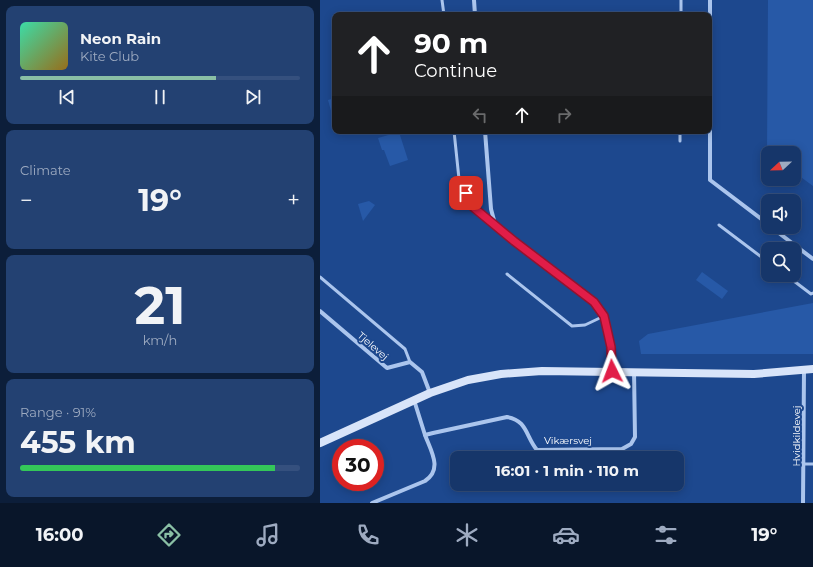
<!DOCTYPE html>
<html lang="en">
<head>
<meta charset="utf-8">
<style>
	:root { --surface:#16366a; --page:#234172; --text:#f1f3f6; --muted:#9eabc1; --line:#35507e; --accent:#8abfa5 }
	body { margin:0; font-family:Montserrat,sans-serif; background:var(--page); color:var(--text); height:100vh; display:flex; flex-direction:column; font-size:15px; white-space:nowrap }
	* { box-sizing:border-box; margin:0 }
	p { font-size:13px; color:var(--muted) }
	.icon { flex:none; width:22px; height:22px; fill:none; stroke:currentColor; stroke-width:2; stroke-linecap:round; stroke-linejoin:round }
	.map { position:relative; flex:1; overflow:hidden }
	.panel { display:flex; flex-direction:column; gap:6px; padding:6px; background:#0c1e3a; width:320px }
	.panel>* { flex:none }
	.guide { position:absolute; left:12px; top:12px; width:380px; height:122px; border-radius:8px; box-shadow:0 2px 10px #0003,0 0 0 1px var(--line); background:#202124; color:#fff; overflow:hidden }
	.needle { width:26px; rotate:248deg }
	.fabs { position:absolute; left:441px; top:146px; display:grid; gap:8px }
	.fabs a { display:grid; place-items:center; width:40px; height:40px; border-radius:8px; background:var(--surface); box-shadow:0 2px 10px #0003,0 0 0 1px var(--line); font-size:20px }
	.speed { position:absolute; left:12px; top:439px; display:flex; gap:8px; font-size:20px; font-weight:700; text-align:center }
	.speed>* { display:grid; place-content:center; width:52px; height:52px; border-radius:50%; background:var(--surface); box-shadow:0 2px 10px #0003,0 0 0 1px var(--line); line-height:1 }
	.speed .limit { border:6px solid #d22; background:#fff; color:#111 }
	.pin { position:absolute; display:grid; place-items:center; width:34px; height:34px; color:#fff; margin:-17px; border-radius:8px; box-shadow:0 2px 6px #0006 }
	.me { position:absolute; width:44px; margin:-22px; rotate:357deg; stroke-linejoin:round; filter:drop-shadow(0 0 3px #0008) }
	.turn { display:flex; align-items:center; gap:14px; height:84px; padding:0 16px; font-size:18px }
	.turn .icon { width:52px; height:52px; stroke-width:2.5 }
	.turn b { display:block; font-size:28px; line-height:34px }
	.lanes { display:flex; align-items:center; height:38px; padding:0 16px; background:#0003; justify-content:center; gap:20px; direction:ltr }
	.lanes .off { opacity:.35 }
	.big { font-size:30px; font-weight:700; line-height:1.1 }
	.panel .card { flex:1; display:flex; flex-direction:column; justify-content:center; gap:6px; min-width:0; padding:0 14px; border-radius:8px; background:var(--page) }
	.panel .dial { align-items:center; gap:0 }
	.dial b { font-size:52px; line-height:1 }
	.song { display:flex; align-items:center; gap:12px }
	.cover { width:48px; height:48px; border-radius:6px; background:linear-gradient(135deg,hsl(160 70% 55%),hsl(40 70% 35%)) }
	.played { height:4px; border-radius:2px; background:linear-gradient(90deg,var(--accent) 70%,var(--line) 70%) }
	.keys { display:flex; justify-content:space-around; direction:ltr }
	.heat { display:flex; justify-content:space-between; align-items:center; font-size:22px; direction:ltr }
	.charge { height:6px; border-radius:3px; background:linear-gradient(90deg,#34c759 91%,var(--line) 0) }
	.trip { position:absolute; left:130px; top:451px; width:234px; height:40px; border-radius:8px; background:var(--surface); box-shadow:0 2px 10px #0003,0 0 0 1px var(--line); font-weight:700; line-height:40px; text-align:center }
	.tabs { display:flex; height:64px; justify-content:space-around; align-items:center; background:#09162a; color:var(--muted) }
	.tabs .icon { width:28px; height:28px }
	.tabs .on { color:var(--accent) }
	.tabs b { font-size:18px; color:var(--text) }
	main { display:flex; flex:1; min-height:0 }
	.map>svg:first-child { display:block }
	.green { fill:#2759a7 }
	.lines { fill:none; stroke-linecap:round; stroke-linejoin:round }
	.lane { stroke:#abc5ed; stroke-width:3 }
	.street { stroke:#abc5ed; stroke-width:4 }
	.secondary { stroke:#d8e4f9; stroke-width:8 }
	.route-casing { stroke:#92132f; stroke-width:10 }
	.route { stroke:#e11d48; stroke-width:7 }
	.labels { text-anchor:middle; dominant-baseline:central; stroke-width:4; stroke-linejoin:round; paint-order:stroke }
	.street-label { font-size:10px; fill:#fff; stroke:#1d488e }
</style>
</head>
<body>
<main>
<section class="panel">
<div class="card">
<div class="song"><i class="cover"></i><div><b>Neon Rain</b><p>Kite Club</p></div></div>
<div class="played"></div>
<div class="keys"><svg class="icon" aria-label="previous" viewBox="0 0 24 24"><path d="M18 5L8 12l10 7zM5 5v14"/></svg><svg class="icon" aria-label="pause" viewBox="0 0 24 24"><path d="M8 5v14M16 5v14"/></svg><svg class="icon" aria-label="next" viewBox="0 0 24 24"><path d="M6 5l10 7-10 7zM19 5v14"/></svg></div>
</div>
<div class="card"><p>Climate</p>
<div class="heat"><a>−</a><b class="big">19°</b><a>+</a></div>
</div>
<div class="card dial"><b>21</b><p>km/h</p></div>
<div class="card"><p>Range · 91%</p><b class="big">455 km</b><div class="charge"></div></div>
</section>
<div class="map">
<svg width="493" height="503" viewBox="0 0 493 503">
	<rect width="100%" height="100%" fill="#1d488e"/>
	<!-- green -->
	<g class="green">
		<path d="M448,0H493V186L474,172V153L447,152Z"/>
		<path d="M15,98V125L8,100Z"/>
		<path d="M278,131H302C293,136 287,136 278,131Z"/>
		<path d="M79,132L88,160L70,166L64,150H62L58,138Z"/>
		<path d="M49,201L55,205L43,221L38,204Z"/>
		<path d="M382,272L408,291L402,299L376,280Z"/>
		<path d="M493,303V354H321L319,341L328,334Z"/>
	</g>
	<g class="lines">
		<!-- lane -->
		<g class="lane">
			<path d="M122,0L124,15"/>
			<path d="M361,15V0"/>
			<path d="M134,131L139,179L153,207L175,224"/>
			<path d="M360,141V131"/>
			<path d="M399,225L448,262"/>
			<path d="M187,274L252,326L265,325L284,316"/>
			<path d="M466,275L491,294L493,293"/>
			<path d="M0,277L85,349L90,362"/>
			<path d="M484,464H493"/>
		</g>
		<!-- street -->
		<g class="street">
			<path d="M154,0L155,15"/>
			<path d="M390,0V180L448,224"/>
			<path d="M165,131L171,209L175,224L194,241L274,302L284,316L291,347L292,371"/>
			<path d="M451,227L493,259"/>
			<path d="M0,311L67,368L90,362L102,372L110,393"/>
			<path d="M94,400L105,435"/>
			<path d="M52,503L105,481C123,469 111,451 105,435L113,433L187,417C207,420 206,437 217,450L302,449L311,444L315,437L314,371"/>
			<path d="M483,503L484,370"/>
		</g>
		<!-- secondary -->
		<path class="secondary" d="M0,443L110,393L148,380L181,374L222,371L434,374L493,369"/>
	</g>
	<g class="lines">
		<!-- route casing -->
		<g class="route-casing">
			<path id="route" d="M146,193L153,207L194,241L274,302L284,316L291,347L292,371"/>
		</g>
		<!-- route -->
		<use href="#route" class="route"/>
	</g>
	<g class="labels">
		<!-- street labels -->
		<g class="street-label">
			<text transform="translate(53 346) rotate(41)">Tjelevej</text>
			<text transform="translate(476 436) rotate(-90)">Hvidkildevej</text>
			<text x="248" y="440">Vikærsvej</text>
		</g>
	</g>
</svg>
<div class="fabs">
<a><svg class="needle" viewBox="-14 -14 28 28"><path d="M0-13l5 13h-10z" fill="#e53935"/><path d="M0 13l5-13h-10z" fill="#9eabc1"/></svg></a>
<a><svg class="icon" aria-label="sound" viewBox="0 0 24 24"><path d="M4 9h4l5-4v14l-5-4H4zM17 9q2 3 0 6"/></svg></a>
<a><svg class="icon" aria-label="search" viewBox="0 0 24 24"><circle cx="10" cy="10" r="6"/><path d="M15 15l6 6"/></svg></a>
</div>
<div class="speed"><div class="limit">30</div></div>
<div class="pin" style="left:146px;top:193px;background:#d93025"><svg class="icon" aria-label="arrive" viewBox="0 0 24 24"><path d="M6 21V4h12l-3 4 3 4H6"/></svg></div>
<svg class="me" style="left:292px;top:371px" viewBox="-20 -20 40 40"><path d="M0-17L14 15 0 8-14 15z" fill="#e11d48" stroke="#fff" stroke-width="4"/></svg>
<div class="trip">16:01 · 1 min · 110 m</div>
<div class="guide">
<div class="turn"><svg class="icon" aria-label="ahead" viewBox="0 0 24 24"><path d="M12 20V5M6 11l6-6 6 6"/></svg><div><b>90 m</b>Continue</div></div>
<div class="lanes"><svg class="icon off" aria-label="left" viewBox="0 0 24 24"><path d="M17 20v-9H6M10 6l-5 5 5 5"/></svg><svg class="icon" aria-label="ahead" viewBox="0 0 24 24"><path d="M12 20V5M6 11l6-6 6 6"/></svg><svg class="icon off" aria-label="right" viewBox="0 0 24 24"><path d="M7 20v-9h11M14 6l5 5-5 5"/></svg></div>
</div>
</div>
</main>
<nav class="tabs">
<b>16:00</b>
<svg class="icon on" aria-label="directions" viewBox="0 0 24 24"><path d="M12 3l9 9-9 9-9-9zM9 14v-3h6M13 9l2 2-2 2"/></svg>
<svg class="icon" aria-label="music" viewBox="0 0 24 24"><path d="M9 18V5l10-2v13"/><circle cx="6" cy="18" r="3"/><circle cx="16" cy="16" r="3"/></svg>
<svg class="icon" aria-label="phone" viewBox="0 0 24 24"><path d="M5 4h4l2 5-3 2q2 4 5 5l2-3 5 2v4C11 20 4 13 5 4z"/></svg>
<svg class="icon" aria-label="climate" viewBox="0 0 24 24"><path d="M12 3v18M4 7l16 10M4 17L20 7"/></svg>
<svg class="icon" aria-label="car" viewBox="0 0 24 24"><path d="M5 17H2v-5l4-1 3-4h7l3 4 3 1v5h-3M9 17h6M6 11h13"/><circle cx="7" cy="17" r="2"/><circle cx="17" cy="17" r="2"/></svg>
<svg class="icon" aria-label="filters" viewBox="0 0 24 24"><path d="M4 7h16M4 17h16"/><circle cx="9" cy="7" r="2"/><circle cx="15" cy="17" r="2"/></svg>
<b>19°</b>
</nav>
</body>
</html>
